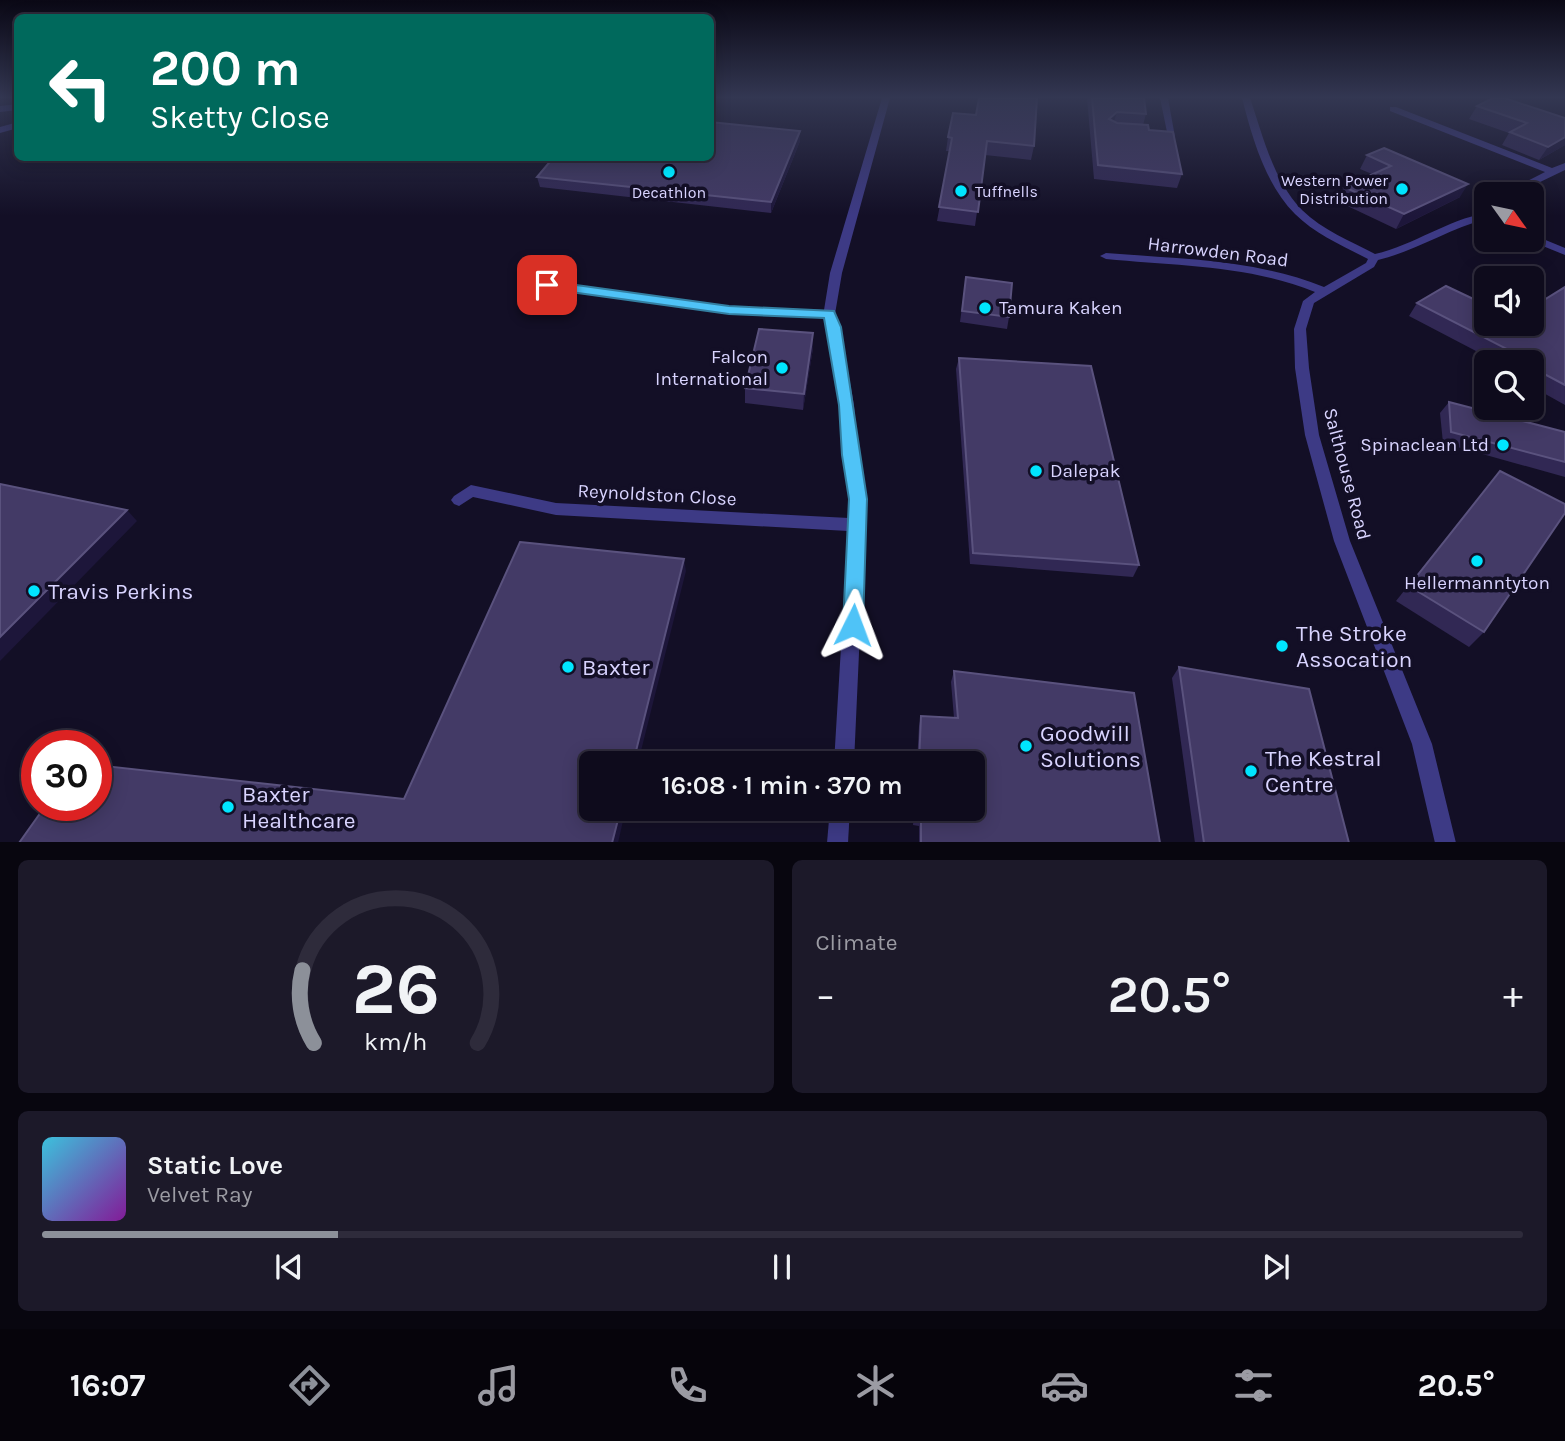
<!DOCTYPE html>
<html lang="en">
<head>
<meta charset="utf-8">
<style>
	:root { --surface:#0e0b1c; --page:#1c1929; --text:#f1f3f6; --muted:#9b9ba3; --line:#2e2b3b; --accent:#8c9099 }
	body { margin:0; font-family:Karla,sans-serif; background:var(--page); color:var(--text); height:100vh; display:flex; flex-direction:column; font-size:26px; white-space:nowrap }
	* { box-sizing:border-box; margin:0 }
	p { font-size:23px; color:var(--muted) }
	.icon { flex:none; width:38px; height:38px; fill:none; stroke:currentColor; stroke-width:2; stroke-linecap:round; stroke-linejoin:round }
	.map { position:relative; height:842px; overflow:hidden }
	.sheet { display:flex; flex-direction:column; gap:18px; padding:18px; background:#08060f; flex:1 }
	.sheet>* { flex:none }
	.banner { position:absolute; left:14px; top:14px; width:700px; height:147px; border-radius:10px; box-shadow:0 4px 18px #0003,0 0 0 2px var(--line); background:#00695c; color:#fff; overflow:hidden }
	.needle { width:46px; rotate:123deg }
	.tools { position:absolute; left:1474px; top:182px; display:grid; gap:14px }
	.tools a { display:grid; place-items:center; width:70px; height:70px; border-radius:10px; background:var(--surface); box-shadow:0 4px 18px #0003,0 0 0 2px var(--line); font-size:35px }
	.speed { position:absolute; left:21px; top:730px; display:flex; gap:14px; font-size:35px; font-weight:700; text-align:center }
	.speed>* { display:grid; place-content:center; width:91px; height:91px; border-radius:50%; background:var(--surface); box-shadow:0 4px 18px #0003,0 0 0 2px var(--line); line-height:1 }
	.speed .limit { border:10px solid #d22; background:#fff; color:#111 }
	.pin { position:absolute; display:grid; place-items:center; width:60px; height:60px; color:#fff; margin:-30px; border-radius:14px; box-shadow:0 4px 10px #0006 }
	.me { position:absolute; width:77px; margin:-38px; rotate:3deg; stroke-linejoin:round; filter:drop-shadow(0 0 5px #0008) }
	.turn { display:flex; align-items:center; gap:24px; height:147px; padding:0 21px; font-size:32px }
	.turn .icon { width:91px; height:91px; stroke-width:2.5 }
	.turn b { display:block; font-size:49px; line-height:60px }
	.big { font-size:52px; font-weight:600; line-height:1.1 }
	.sheet .widget { flex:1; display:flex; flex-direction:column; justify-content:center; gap:10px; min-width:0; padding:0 24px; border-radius:10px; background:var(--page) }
	.sheet .dial { align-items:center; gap:0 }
	.dial svg { height:182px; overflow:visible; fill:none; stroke:var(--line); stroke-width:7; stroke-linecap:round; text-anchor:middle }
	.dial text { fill:var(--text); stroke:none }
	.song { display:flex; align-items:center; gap:21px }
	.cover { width:84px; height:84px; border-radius:10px; background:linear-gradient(135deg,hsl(190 70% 55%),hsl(290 70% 35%)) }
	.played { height:7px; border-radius:4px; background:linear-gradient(90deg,var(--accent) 20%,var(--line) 20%) }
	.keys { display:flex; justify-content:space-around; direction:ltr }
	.heat { display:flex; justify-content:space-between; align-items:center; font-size:38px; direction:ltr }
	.sheet .tiles { flex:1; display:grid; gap:18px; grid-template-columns:1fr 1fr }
	.widget:last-child { grid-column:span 2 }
	.trip { position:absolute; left:579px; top:751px; width:406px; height:70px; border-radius:10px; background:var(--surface); box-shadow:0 4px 18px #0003,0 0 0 2px var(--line); font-weight:600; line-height:70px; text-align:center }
	.tabs { display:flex; height:112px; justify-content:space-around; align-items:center; background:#06040b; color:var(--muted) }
	.tabs .icon { width:49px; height:49px }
	.tabs .active { color:var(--accent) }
	.tabs b { font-size:32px; color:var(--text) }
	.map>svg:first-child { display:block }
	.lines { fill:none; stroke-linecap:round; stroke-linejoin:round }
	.street { fill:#3d3a85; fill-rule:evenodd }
	.wall { fill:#312854 }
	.shaded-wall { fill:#1d163a }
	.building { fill:#433a66; stroke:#5a527e; stroke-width:2 }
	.route { fill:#4fc3f7; stroke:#337fa1; stroke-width:2 }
	.poi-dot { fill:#00e5ff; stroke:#130f26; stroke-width:2.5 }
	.labels { text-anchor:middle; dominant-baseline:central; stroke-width:7; stroke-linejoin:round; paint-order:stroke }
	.far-poi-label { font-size:16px; fill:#d9d4ff; stroke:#130f26; text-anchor:end }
	.street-label { font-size:19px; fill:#d9d4ff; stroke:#130f26 }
	.poi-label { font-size:19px; fill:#d9d4ff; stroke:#130f26; text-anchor:start }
	.near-poi-label { font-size:23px; fill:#d9d4ff; stroke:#130f26; text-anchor:start }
</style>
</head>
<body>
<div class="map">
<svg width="1565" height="843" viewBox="0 0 1565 843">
	<rect width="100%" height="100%" fill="#130f26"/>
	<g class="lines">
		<!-- street -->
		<g class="street">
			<path d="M882,98H890L842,273L835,314L840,327L854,405L858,455L866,499L854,763H834L848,531L556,515L473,497L459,506L454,504L451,500L454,496L471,485L556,503L849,518C851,496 846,475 844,453C840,410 834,369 828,327L824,318L729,314L547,289L541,285L547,281L729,306L824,310L830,273Z"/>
			<path d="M1160,98H1168L1175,137H1157L1152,134L1157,131L1167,132Z"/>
			<path d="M1242,98H1250C1263,136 1273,180 1302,210C1322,230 1351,241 1375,254C1414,245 1447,220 1486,213V219C1448,229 1416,251 1378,260L1374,267L1314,303L1306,329L1309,368L1319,435L1350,541L1432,744L1456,843H1435L1412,744L1334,541L1305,435L1295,368L1294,329L1303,301L1315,292C1249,265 1176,266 1106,259L1100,256L1106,253C1179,259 1255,259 1324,287L1366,263L1368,259C1343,246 1315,234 1295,214C1265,184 1252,137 1242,98Z"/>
			<path d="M18,104V110L0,112V106Z"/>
			<path d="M1390,107H1396L1552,168L1565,163V170L1515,194H1502L1545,172L1390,111Z"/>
			<path d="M18,122V128L0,133V127Z"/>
			<path d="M1531,234L1565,248V255L1528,240H1531Z"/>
			<path d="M830,808H850L848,843H827Z"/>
		</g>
	</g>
	<!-- wall -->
	<g class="wall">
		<path d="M1087,98H1144L1146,114L1143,125L1149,130L1182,174L1177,188L1094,179Z"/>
		<path d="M1477,106L1565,118V145L1539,160L1502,145L1509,133L1469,119Z"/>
		<path d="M948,137L1034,146L1031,160L985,155L975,226L937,221L950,151H946Z"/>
		<path d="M800,141L771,213L540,187L537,177Z"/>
		<path d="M1367,155L1460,197L1396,229L1337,201L1344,187L1372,174L1360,169Z"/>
		<path d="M966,277L1009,317L1007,329L960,322Z"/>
		<path d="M1565,287V405L1531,386V362H1497L1409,316L1417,303L1486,324H1531Z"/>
		<path d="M813,333V348L803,410L745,403V388Z"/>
		<path d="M959,358L1139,565L1133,577L970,564L956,369Z"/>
		<path d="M1449,402L1565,432V477L1443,443L1440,413Z"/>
		<path d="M1500,471L1484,632L1469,647L1396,601Z"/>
		<path d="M1179,667L1349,843H1195L1172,678Z"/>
		<path d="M954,671L1160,843H919V826L913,825L914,808H973V763H917L919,726L921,716L954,718L951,682Z"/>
	</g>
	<!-- shaded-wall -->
	<g class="shaded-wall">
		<path d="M1117,112L1113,125L1109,119Z"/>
		<path d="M800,131V141L771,213V202Z"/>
		<path d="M1565,137V145L1539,160L1548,147Z"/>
		<path d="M1468,184L1460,197L1396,229L1404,214Z"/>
		<path d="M813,333V348L803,410L804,394Z"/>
		<path d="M127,510L137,521L0,661V637Z"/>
		<path d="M684,559L686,571L638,763H633Z"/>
		<path d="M621,808H626L618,843H612Z"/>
	</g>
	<!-- building -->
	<g class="building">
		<path d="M979,98H1037L1034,146L987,141L978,212L939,207L952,138L948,137L953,113L976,115Z"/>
		<path d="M1092,98H1144L1146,114L1117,112L1109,119L1117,123L1148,125L1149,130L1173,132L1182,174L1098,165Z"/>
		<path d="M1493,98H1504L1565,118V137L1548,147L1510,132L1527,123L1477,106Z"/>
		<path d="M710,122L800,131L771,202L537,177L553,158H710Z"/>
		<path d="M1384,148L1468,184L1404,214L1344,187L1391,166L1367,155Z"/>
		<path d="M966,277L1012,283L1009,317L962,311Z"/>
		<path d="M1446,286L1486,305V324H1531V308L1565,287V385L1531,367L1536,364L1417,303Z"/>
		<path d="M759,329L813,333L804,394L745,388Z"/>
		<path d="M959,358L1091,366L1139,565L973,553Z"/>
		<path d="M1449,402L1565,432V462L1451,432Z"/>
		<path d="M1500,471L1565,504V513L1484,632L1409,586Z"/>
		<path d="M0,484L127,510L0,637Z"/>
		<path d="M520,542L684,559L633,763H592V808H621L612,843H19L46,805H96V765L404,799Z"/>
		<path d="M1179,667L1309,689L1349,843H1204Z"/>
		<path d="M954,671L1134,693L1160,843H921V816H915L916,808H973V763H919L921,716L958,718Z"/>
	</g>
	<!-- sky -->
	<linearGradient id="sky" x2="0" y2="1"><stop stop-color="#0a0815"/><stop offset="0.45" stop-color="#333752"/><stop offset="1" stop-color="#333752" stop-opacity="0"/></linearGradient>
	<rect width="1565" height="216" fill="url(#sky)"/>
	<!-- route -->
	<path class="route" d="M547,281L729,306L834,311L841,327L867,499L863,625L860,631L853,634L846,631L843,625L849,499L842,455L839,405L824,318L729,314L542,288L540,285Z"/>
	<!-- markers -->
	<g class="poi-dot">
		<circle cx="669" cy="172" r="7"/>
		<circle cx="1402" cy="189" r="7"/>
		<circle cx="961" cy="191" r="7"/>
		<circle cx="985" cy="308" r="7"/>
		<circle cx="782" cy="368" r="7"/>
		<circle cx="1503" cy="445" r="7"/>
		<circle cx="1036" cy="471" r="7"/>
		<circle cx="1477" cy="561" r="7"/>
		<circle cx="34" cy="591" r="7"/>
		<circle cx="1282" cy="646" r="7"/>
		<circle cx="568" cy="667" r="7"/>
		<circle cx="1026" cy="746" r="7"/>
		<circle cx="1251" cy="771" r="7"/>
		<circle cx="228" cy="807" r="7"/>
	</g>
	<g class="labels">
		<!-- far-poi labels -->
		<g class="far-poi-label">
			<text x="1388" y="180">Western Power<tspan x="1388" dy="18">Distribution</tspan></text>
			<text x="975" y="191" text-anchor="start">Tuffnells</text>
			<text x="669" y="192" text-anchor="middle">Decathlon</text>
		</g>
		<!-- street labels -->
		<g class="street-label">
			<text transform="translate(1218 252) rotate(7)">Harrowden Road</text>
			<text transform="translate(1347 474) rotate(75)">Salthouse Road</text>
			<text transform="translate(657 495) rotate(3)">Reynoldston Close</text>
		</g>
		<!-- poi labels -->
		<g class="poi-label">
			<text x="999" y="308">Tamura Kaken</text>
			<text x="768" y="357" text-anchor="end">Falcon<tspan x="768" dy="22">International</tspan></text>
			<text x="1489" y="445" text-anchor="end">Spinaclean Ltd</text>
			<text x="1050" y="471">Dalepak</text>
			<text x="1477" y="583" text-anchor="middle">Hellermanntyton</text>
		</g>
		<!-- near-poi labels -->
		<g class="near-poi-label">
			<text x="48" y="591">Travis Perkins</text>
			<text x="1296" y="633">The Stroke<tspan x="1296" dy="26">Assocation</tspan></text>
			<text x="582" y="667">Baxter</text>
			<text x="1040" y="733">Goodwill<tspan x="1040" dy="26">Solutions</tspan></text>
			<text x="1265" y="758">The Kestral<tspan x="1265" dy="26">Centre</tspan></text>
			<text x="242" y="794">Baxter<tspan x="242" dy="26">Healthcare</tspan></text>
		</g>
	</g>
</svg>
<div class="tools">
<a><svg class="needle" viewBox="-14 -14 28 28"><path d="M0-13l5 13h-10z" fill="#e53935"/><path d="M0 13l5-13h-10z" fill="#9b9ba3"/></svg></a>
<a><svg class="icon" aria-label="sound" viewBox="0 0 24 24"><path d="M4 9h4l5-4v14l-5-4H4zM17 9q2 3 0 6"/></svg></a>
<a><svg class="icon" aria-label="search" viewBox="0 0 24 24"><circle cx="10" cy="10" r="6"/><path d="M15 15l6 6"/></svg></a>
</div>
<div class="speed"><div class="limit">30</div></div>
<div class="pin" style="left:547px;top:285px;background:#d93025"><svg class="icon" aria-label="arrive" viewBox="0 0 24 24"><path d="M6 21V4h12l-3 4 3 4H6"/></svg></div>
<svg class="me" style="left:853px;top:625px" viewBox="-20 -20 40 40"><path d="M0-17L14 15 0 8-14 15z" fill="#4fc3f7" stroke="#fff" stroke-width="4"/></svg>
<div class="trip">16:08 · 1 min · 370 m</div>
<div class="banner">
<div class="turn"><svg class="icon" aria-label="left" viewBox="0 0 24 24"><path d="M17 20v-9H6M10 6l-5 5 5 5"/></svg><div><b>200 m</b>Sketty Close</div></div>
</div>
</div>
<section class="sheet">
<div class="tiles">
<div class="widget dial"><svg viewBox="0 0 100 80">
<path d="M14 69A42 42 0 1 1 86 69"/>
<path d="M14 69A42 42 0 0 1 9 37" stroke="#8c9099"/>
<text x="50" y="56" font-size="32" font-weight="700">26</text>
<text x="50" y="72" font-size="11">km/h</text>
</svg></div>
<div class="widget"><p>Climate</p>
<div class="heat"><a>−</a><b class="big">20.5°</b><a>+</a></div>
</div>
<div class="widget">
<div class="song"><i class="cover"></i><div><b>Static Love</b><p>Velvet Ray</p></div></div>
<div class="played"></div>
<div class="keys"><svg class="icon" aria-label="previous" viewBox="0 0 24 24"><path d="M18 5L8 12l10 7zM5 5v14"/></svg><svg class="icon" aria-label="pause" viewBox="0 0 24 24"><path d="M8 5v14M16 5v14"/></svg><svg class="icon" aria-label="next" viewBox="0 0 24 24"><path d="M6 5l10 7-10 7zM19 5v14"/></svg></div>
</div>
</div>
</section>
<nav class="tabs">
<b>16:07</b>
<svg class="icon active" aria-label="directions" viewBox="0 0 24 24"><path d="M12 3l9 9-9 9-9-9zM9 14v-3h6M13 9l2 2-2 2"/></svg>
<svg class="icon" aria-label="music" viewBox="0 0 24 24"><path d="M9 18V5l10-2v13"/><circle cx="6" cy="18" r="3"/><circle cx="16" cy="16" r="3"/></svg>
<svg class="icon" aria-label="phone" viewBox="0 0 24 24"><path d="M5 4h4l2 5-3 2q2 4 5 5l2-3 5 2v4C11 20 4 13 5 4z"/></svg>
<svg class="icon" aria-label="climate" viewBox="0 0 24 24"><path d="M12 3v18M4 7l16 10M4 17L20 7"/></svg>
<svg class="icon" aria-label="car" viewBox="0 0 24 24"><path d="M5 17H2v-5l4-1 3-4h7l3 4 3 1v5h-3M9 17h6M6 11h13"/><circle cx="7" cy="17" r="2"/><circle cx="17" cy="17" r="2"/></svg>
<svg class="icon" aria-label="filters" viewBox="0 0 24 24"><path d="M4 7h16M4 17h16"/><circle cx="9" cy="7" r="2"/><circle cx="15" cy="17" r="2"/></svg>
<b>20.5°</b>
</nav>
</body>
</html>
